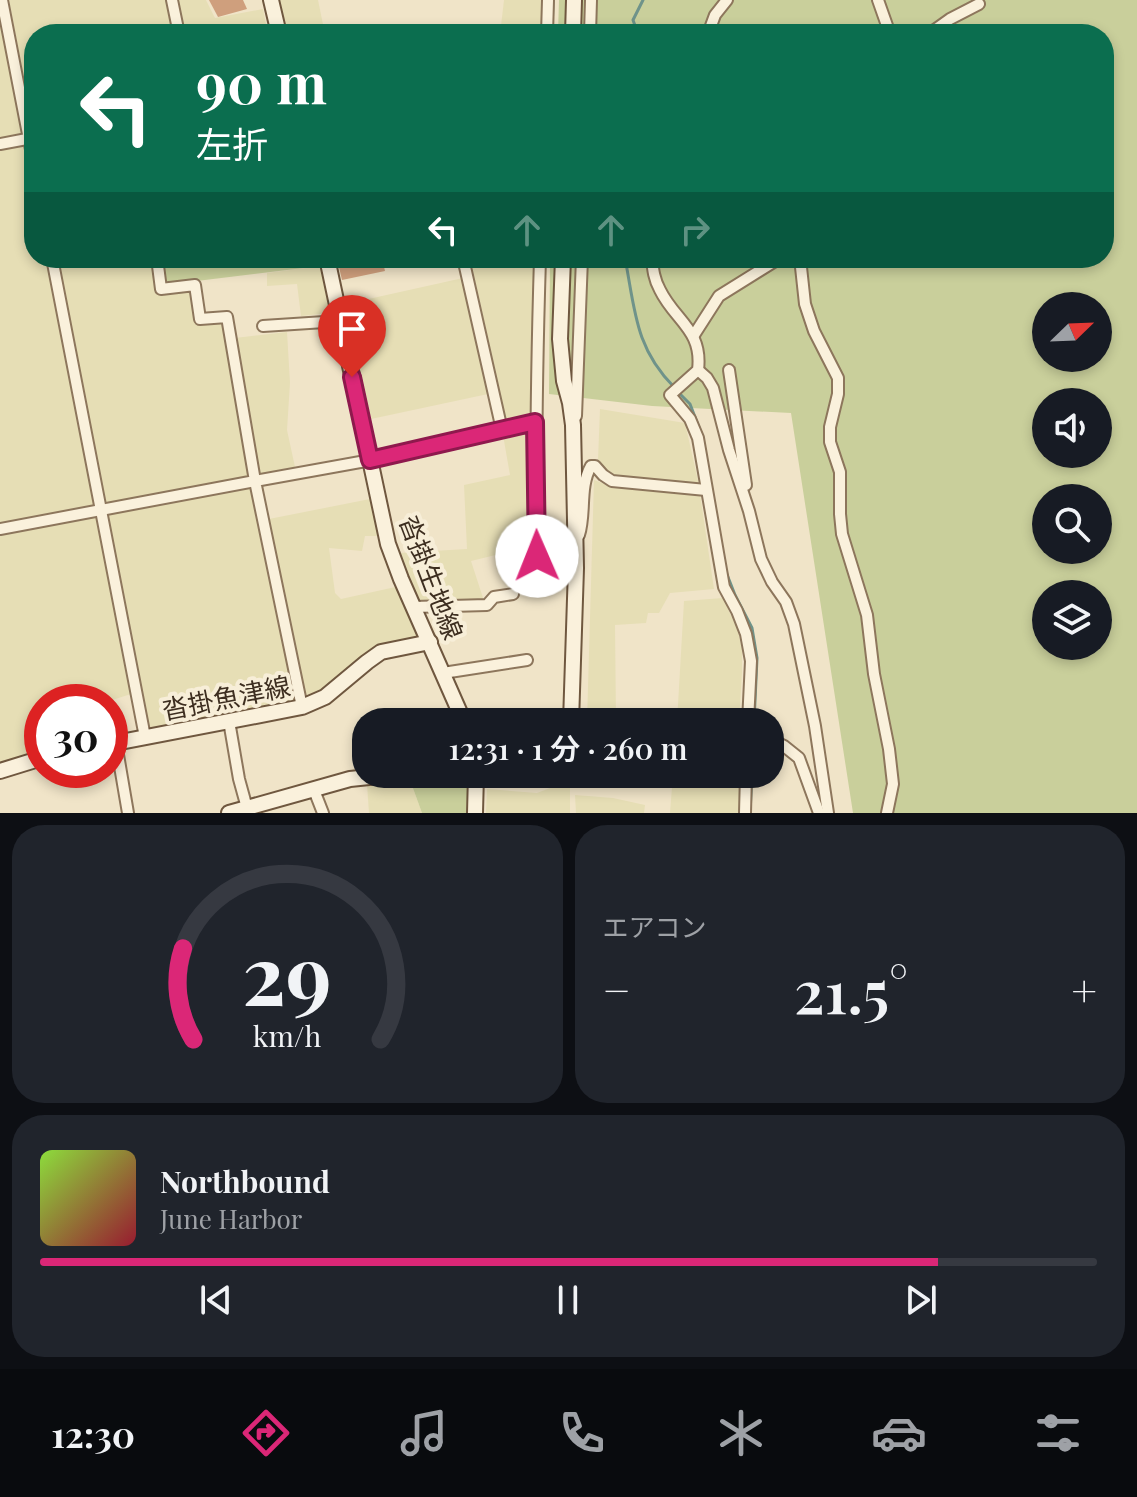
<!DOCTYPE html>
<html lang="ja">
<head>
<meta charset="utf-8">
<style>
	:root { --surface:#171b24; --page:#20242c; --text:#f1f3f6; --muted:#9ea1a6; --line:#363941; --accent:#db2777 }
	body { margin:0; font-family:"Playfair Display","Noto Sans JP",serif; background:var(--page); color:var(--text); height:100vh; display:flex; flex-direction:column; font-size:30px; white-space:nowrap }
	* { box-sizing:border-box; margin:0 }
	p { font-size:26px; color:var(--muted) }
	.icon { flex:none; width:44px; height:44px; fill:none; stroke:currentColor; stroke-width:2; stroke-linecap:round; stroke-linejoin:round }
	.map { position:relative; height:813px; overflow:hidden }
	.sheet { display:flex; flex-direction:column; gap:12px; padding:12px; background:#0d0f14; flex:1 }
	.sheet>* { flex:none }
	.top-card { position:absolute; left:24px; top:24px; width:1090px; height:244px; border-radius:32px; box-shadow:0 4px 12px #0003; background:#0b6e4f; color:#fff; overflow:hidden }
	.needle { width:52px; rotate:67deg }
	.controls { position:absolute; left:1032px; top:292px; display:grid; gap:16px }
	.controls a { display:grid; place-items:center; width:80px; height:80px; border-radius:50%; background:var(--surface); box-shadow:0 4px 12px #0003; font-size:40px }
	.speed { position:absolute; left:24px; top:684px; display:flex; gap:16px; font-size:40px; font-weight:700; text-align:center }
	.speed>* { display:grid; place-content:center; width:104px; height:104px; border-radius:50%; background:var(--surface); box-shadow:0 4px 12px #0003; line-height:1 }
	.speed .limit { border:12px solid #d22; background:#fff; color:#111 }
	.pin { position:absolute; display:grid; place-items:center; width:68px; height:68px; color:#fff; margin:-82px -34px; border-radius:50% 50% 50% 0; rotate:-45deg; box-shadow:0 0 8px #0007 }
	.pin .icon { rotate:45deg }
	.me { position:absolute; width:88px; margin:-44px; rotate:359deg; stroke-linejoin:round; filter:drop-shadow(0 0 6px #0008) }
	.turn { display:flex; align-items:center; gap:28px; height:168px; padding:0 40px; font-size:36px }
	.turn .icon { width:104px; height:104px; stroke-width:2.5 }
	.turn b { display:block; font-size:56px; line-height:68px }
	.lanes { display:flex; align-items:center; height:76px; padding:0 40px; background:#0003; justify-content:center; gap:40px; direction:ltr }
	.lanes .off { opacity:.35 }
	.big { font-size:60px; font-weight:600; line-height:1.1 }
	.sheet .card { flex:1; display:flex; flex-direction:column; justify-content:center; gap:12px; min-width:0; padding:0 28px; border-radius:32px; background:var(--page) }
	.sheet .dial { align-items:center; gap:0 }
	.dial svg { height:208px; overflow:visible; fill:none; stroke:var(--line); stroke-width:7; stroke-linecap:round; text-anchor:middle }
	.dial text { fill:var(--text); stroke:none }
	.song { display:flex; align-items:center; gap:24px }
	.cover { width:96px; height:96px; border-radius:12px; background:linear-gradient(135deg,hsl(90 70% 55%),hsl(350 70% 35%)) }
	.played { height:8px; border-radius:4px; background:linear-gradient(90deg,var(--accent) 85%,var(--line) 85%) }
	.keys { display:flex; justify-content:space-around; direction:ltr }
	.heat { display:flex; justify-content:space-between; align-items:center; font-size:44px; direction:ltr }
	.sheet .tiles { flex:1; display:grid; gap:12px; grid-template-columns:1fr 1fr }
	.card:last-child { grid-column:span 2 }
	.trip { position:absolute; left:352px; top:708px; width:432px; height:80px; border-radius:32px; background:var(--surface); box-shadow:0 4px 12px #0003; font-weight:600; line-height:80px; text-align:center }
	.menu { display:flex; height:128px; justify-content:space-around; align-items:center; background:#090b0e; color:var(--muted) }
	.menu .icon { width:56px; height:56px }
	.menu .on { color:var(--accent) }
	.menu b { font-size:36px; color:var(--text) }
	.map>svg:first-child { display:block }
	.farmland { fill:#e6deb5 }
	.green { fill:#c9cf9b; fill-rule:evenodd }
	.lines { fill:none; stroke-linecap:round; stroke-linejoin:round }
	.stream { stroke:#6f938a; stroke-width:3 }
	.building { fill:#cf9f7d }
	.street-casing { stroke:#8d765c; stroke-width:14 }
	.secondary-casing { stroke:#6f573f; stroke-width:18 }
	.street { stroke:#faf1dc; stroke-width:10 }
	.secondary { stroke:#faf1dc; stroke-width:14 }
	.route-casing { stroke:#8e194d; stroke-width:20 }
	.route { stroke:#db2777; stroke-width:14 }
	.labels { text-anchor:middle; dominant-baseline:central; stroke-width:8; stroke-linejoin:round; paint-order:stroke }
	.street-label { font-size:26px; fill:#3d2e20; stroke:#f7eed8 }
</style>
</head>
<body>
<div class="map">
<svg width="1137" height="813" viewBox="0 0 1137 813">
	<rect width="100%" height="100%" fill="#f0e4c8"/>
	<!-- farmland -->
	<g class="farmland">
		<path d="M9,0H167L174,34H34V131Z"/>
		<path d="M177,0H206L215,18L263,9L268,34H184Z"/>
		<path d="M278,0H318L325,34H285Z"/>
		<path d="M504,0H544L543,34H500Z"/>
		<path d="M0,18L22,133L0,138Z"/>
		<path d="M25,143L34,191V258H47L95,506L0,524V148Z"/>
		<path d="M58,258H152L156,294L192,290L195,324L223,322L251,477L106,503Z"/>
		<path d="M470,258H535L531,417L507,424Z"/>
		<path d="M320,266L330,313L301,316L297,284L267,286V273Z"/>
		<path d="M463,278L488,394L371,419L346,304Z"/>
		<path d="M287,332L290,383L287,430L295,467L259,474L235,338Z"/>
		<path d="M600,409L685,423L699,485L614,476L606,472L598,460Z"/>
		<path d="M530,430L532,546L471,561L484,601L421,603L399,553L467,549L464,485L510,475L503,435Z"/>
		<path d="M594,480L608,485L700,494L714,589L670,593L659,613H648L646,623L615,625L616,720L618,722H587Z"/>
		<path d="M251,486L296,702L149,729L108,514Z"/>
		<path d="M370,499L379,536H365L362,551L329,548L335,593L341,599L400,586L422,636L418,639L373,648L314,697L304,700L269,519Z"/>
		<path d="M98,515L131,694L106,702H42V751L25,755L0,764V534Z"/>
		<path d="M723,598L738,631L742,649V672L739,722H677L684,601Z"/>
		<path d="M673,774H739L740,813H670Z"/>
		<path d="M565,777L570,780V813H486L487,789L537,793L550,788Z"/>
		<path d="M410,780L422,813H369L367,784Z"/>
		<path d="M575,795L613,798L645,805L644,813H576Z"/>
	</g>
	<!-- green -->
	<g class="green">
		<path d="M559,0H1137V813H853L791,413L652,406L549,394L550,258H1104V34H558ZM1046,306H1098V358H1046ZM1046,402H1098V454H1046ZM1046,498H1098V550H1046ZM1046,594H1098V646H1046Z"/>
		<path d="M160,258H318L320,266L164,285Z"/>
		<path d="M410,780H466L468,784L466,813H422Z"/>
	</g>
	<g class="lines">
		<!-- stream -->
		<g class="stream">
			<path d="M552,34L553,0"/>
			<path d="M638,34L633,20L643,0"/>
			<path d="M625,258C635,310 635,348 674,387"/>
			<path d="M679,393L690,404L703,438"/>
			<path d="M726,572L735,595L752,628L757,658L754,722"/>
			<path d="M750,813L752,774"/>
		</g>
	</g>
	<!-- building -->
	<g class="building">
		<path d="M209,0H243L247,9L218,17Z"/>
		<path d="M361,258H382L385,271L342,280L338,263Z"/>
	</g>
	<g class="lines">
		<!-- street casing -->
		<g class="street-casing">
			<g id="street">
				<path d="M2,0L34,165"/>
				<path d="M172,0L179,34"/>
				<path d="M878,0L890,34"/>
				<path d="M547,34L548,0"/>
				<path d="M590,34L591,0"/>
				<path d="M708,34L715,15L727,0"/>
				<path d="M929,34L950,19L979,4"/>
				<path d="M0,144L32,138"/>
				<path d="M52,258L145,737"/>
				<path d="M463,258L502,430"/>
				<path d="M652,258C653,270 654,279 660,290C675,321 703,330 698,370L670,395L690,419L698,438L724,587L737,611L746,634L751,661L748,722"/>
				<path d="M800,258L805,304L814,331L838,378V394L830,427V442L840,472V514L842,534L867,615L874,674L889,749L893,784L887,813"/>
				<path d="M263,326L340,321"/>
				<path d="M694,335L719,296L780,258"/>
				<path d="M698,370L707,378L713,388L729,450L749,511L761,559L772,582L786,602L794,624L815,726L828,813"/>
				<path d="M729,370L746,485"/>
				<path d="M576,416L582,258"/>
				<path d="M0,529L255,481L227,317L200,319L195,285L161,289L157,258"/>
				<path d="M579,535C586,513 579,487 591,466H595L603,475L612,481L706,490"/>
				<path d="M537,556C535,456 537,358 540,258"/>
				<path d="M414,607L487,605L494,597L513,594"/>
				<path d="M443,673L527,660"/>
				<path d="M302,707L255,481L399,455L535,422"/>
				<path d="M229,721L239,779L247,808"/>
				<path d="M770,739L784,746L799,758L819,813"/>
				<path d="M116,743L128,813"/>
				<path d="M314,790L323,813"/>
				<path d="M745,813L746,774"/>
			</g>
		</g>
		<!-- secondary casing -->
		<g class="secondary-casing">
			<g id="secondary">
				<path d="M271,0L279,34"/>
				<path d="M573,34L574,0"/>
				<path d="M327,258L388,544L401,579L464,722"/>
				<path d="M563,258L560,339L564,381L570,403L573,425L576,568L571,722"/>
				<path d="M110,744L302,707L325,697L367,662L381,652L430,642"/>
				<path d="M0,771L42,758"/>
				<path d="M459,774L535,779L549,774"/>
				<path d="M229,813L350,779L398,774"/>
				<path d="M475,813L476,774"/>
			</g>
		</g>
		<!-- street -->
		<use href="#street" class="street"/>
		<!-- secondary -->
		<use href="#secondary" class="secondary"/>
	</g>
	<g class="lines">
		<!-- route casing -->
		<g class="route-casing">
			<path id="route" d="M352,377L370,460L535,422L537,556"/>
		</g>
		<!-- route -->
		<use href="#route" class="route"/>
	</g>
	<g class="labels">
		<!-- street labels -->
		<g class="street-label">
			<text transform="translate(432 577) rotate(69)">沓掛生地線</text>
			<text transform="translate(226 697) rotate(-11)">沓掛魚津線</text>
		</g>
	</g>
</svg>
<div class="controls">
<a><svg class="needle" viewBox="-14 -14 28 28"><path d="M0-13l5 13h-10z" fill="#e53935"/><path d="M0 13l5-13h-10z" fill="#9ea1a6"/></svg></a>
<a><svg class="icon" aria-label="sound" viewBox="0 0 24 24"><path d="M4 9h4l5-4v14l-5-4H4zM17 9q2 3 0 6"/></svg></a>
<a><svg class="icon" aria-label="search" viewBox="0 0 24 24"><circle cx="10" cy="10" r="6"/><path d="M15 15l6 6"/></svg></a>
<a><svg class="icon" aria-label="layers" viewBox="0 0 24 24"><path d="M12 4l9 5-9 5-9-5zM3 14l9 5 9-5"/></svg></a>
</div>
<div class="speed"><div class="limit">30</div></div>
<div class="pin" style="left:352px;top:377px;background:#d93025"><svg class="icon" aria-label="arrive" viewBox="0 0 24 24"><path d="M6 21V4h12l-3 4 3 4H6"/></svg></div>
<svg class="me" style="left:537px;top:556px" viewBox="-20 -20 40 40"><circle r="19" fill="#fff"/><path d="M0-13L10 11 0 6-10 11z" fill="#db2777"/></svg>
<div class="trip">12:31 · 1 分 · 260 m</div>
<div class="top-card">
<div class="turn"><svg class="icon" aria-label="left" viewBox="0 0 24 24"><path d="M17 20v-9H6M10 6l-5 5 5 5"/></svg><div><b>90 m</b>左折</div></div>
<div class="lanes"><svg class="icon" aria-label="left" viewBox="0 0 24 24"><path d="M17 20v-9H6M10 6l-5 5 5 5"/></svg><svg class="icon off" aria-label="ahead" viewBox="0 0 24 24"><path d="M12 20V5M6 11l6-6 6 6"/></svg><svg class="icon off" aria-label="ahead" viewBox="0 0 24 24"><path d="M12 20V5M6 11l6-6 6 6"/></svg><svg class="icon off" aria-label="right" viewBox="0 0 24 24"><path d="M7 20v-9h11M14 6l5 5-5 5"/></svg></div>
</div>
</div>
<section class="sheet">
<div class="tiles">
<div class="card dial"><svg viewBox="0 0 100 80">
<path d="M14 69A42 42 0 1 1 86 69"/>
<path d="M14 69A42 42 0 0 1 10 34" stroke="#db2777"/>
<text x="50" y="56" font-size="32" font-weight="700">29</text>
<text x="50" y="72" font-size="11">km/h</text>
</svg></div>
<div class="card"><p>エアコン</p>
<div class="heat"><a>−</a><b class="big">21.5°</b><a>+</a></div>
</div>
<div class="card">
<div class="song"><i class="cover"></i><div><b>Northbound</b><p>June Harbor</p></div></div>
<div class="played"></div>
<div class="keys"><svg class="icon" aria-label="previous" viewBox="0 0 24 24"><path d="M18 5L8 12l10 7zM5 5v14"/></svg><svg class="icon" aria-label="pause" viewBox="0 0 24 24"><path d="M8 5v14M16 5v14"/></svg><svg class="icon" aria-label="next" viewBox="0 0 24 24"><path d="M6 5l10 7-10 7zM19 5v14"/></svg></div>
</div>
</div>
</section>
<nav class="menu">
<b>12:30</b>
<svg class="icon on" aria-label="directions" viewBox="0 0 24 24"><path d="M12 3l9 9-9 9-9-9zM9 14v-3h6M13 9l2 2-2 2"/></svg>
<svg class="icon" aria-label="music" viewBox="0 0 24 24"><path d="M9 18V5l10-2v13"/><circle cx="6" cy="18" r="3"/><circle cx="16" cy="16" r="3"/></svg>
<svg class="icon" aria-label="phone" viewBox="0 0 24 24"><path d="M5 4h4l2 5-3 2q2 4 5 5l2-3 5 2v4C11 20 4 13 5 4z"/></svg>
<svg class="icon" aria-label="climate" viewBox="0 0 24 24"><path d="M12 3v18M4 7l16 10M4 17L20 7"/></svg>
<svg class="icon" aria-label="car" viewBox="0 0 24 24"><path d="M5 17H2v-5l4-1 3-4h7l3 4 3 1v5h-3M9 17h6M6 11h13"/><circle cx="7" cy="17" r="2"/><circle cx="17" cy="17" r="2"/></svg>
<svg class="icon" aria-label="filters" viewBox="0 0 24 24"><path d="M4 7h16M4 17h16"/><circle cx="9" cy="7" r="2"/><circle cx="15" cy="17" r="2"/></svg>
</nav>
</body>
</html>
